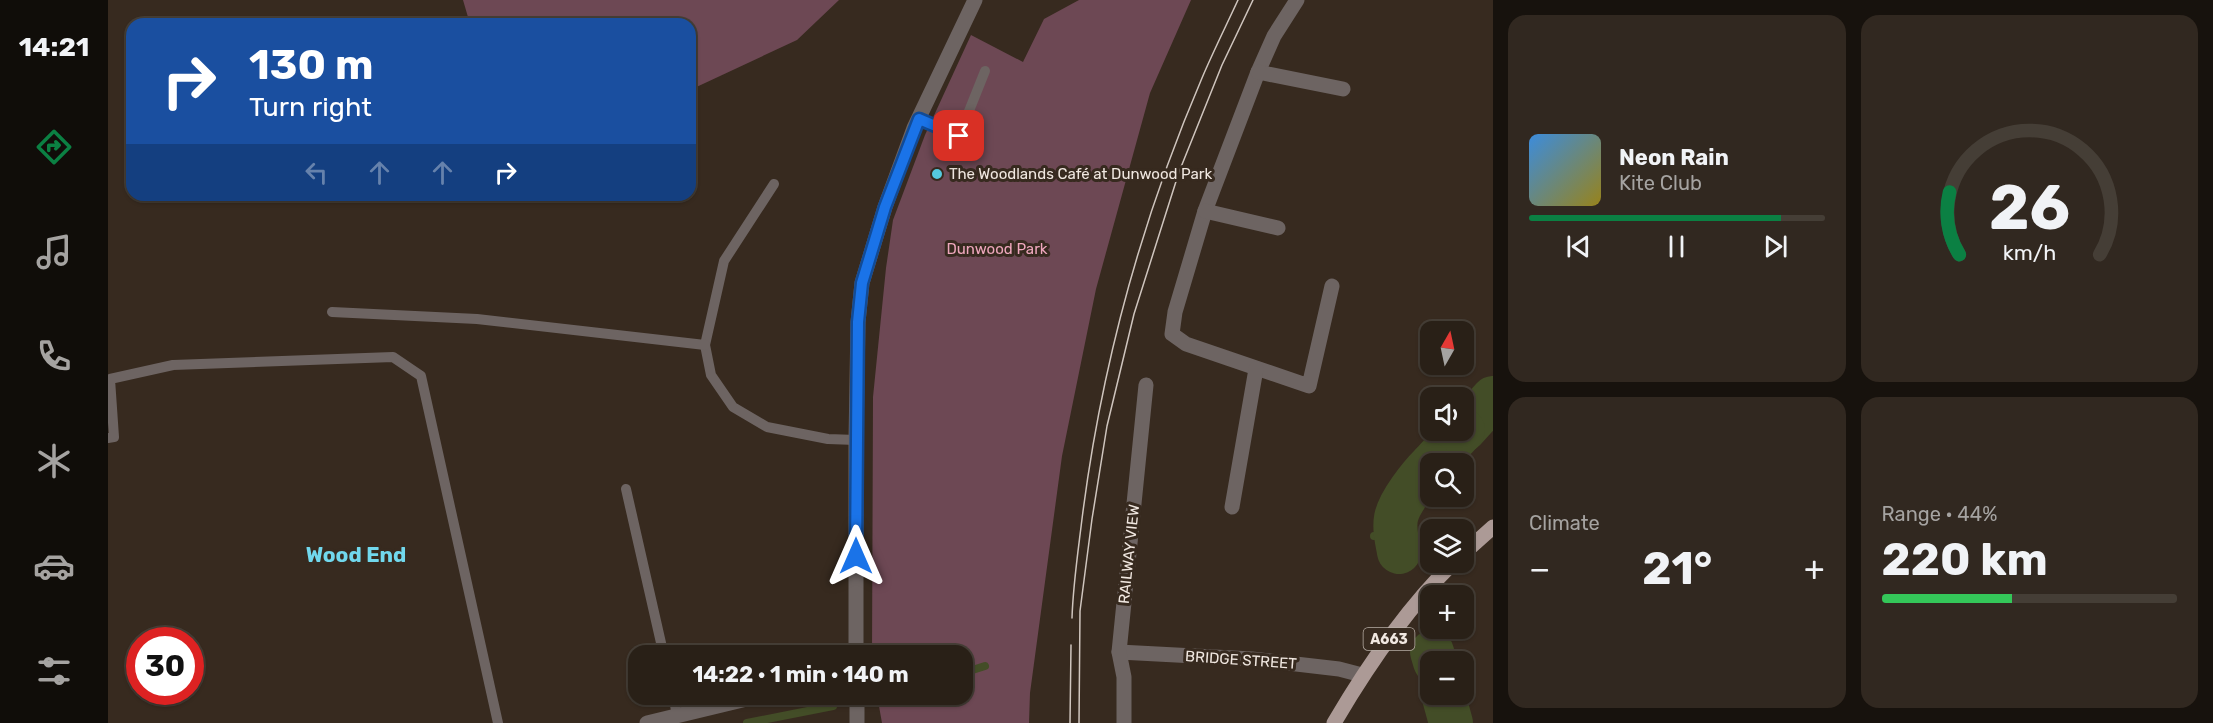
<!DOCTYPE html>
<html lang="en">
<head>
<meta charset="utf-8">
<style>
	:root { --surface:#292017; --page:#312820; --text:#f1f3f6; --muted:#a5a3a1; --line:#453e36; --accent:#0b8043 }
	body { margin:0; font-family:Rubik,sans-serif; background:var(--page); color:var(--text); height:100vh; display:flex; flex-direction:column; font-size:22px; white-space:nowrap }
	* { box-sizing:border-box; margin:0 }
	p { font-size:20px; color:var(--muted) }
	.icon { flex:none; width:33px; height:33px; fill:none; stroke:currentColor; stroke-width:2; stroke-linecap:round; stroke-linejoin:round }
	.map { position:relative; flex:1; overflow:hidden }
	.drawer { display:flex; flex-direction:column; gap:15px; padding:15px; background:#17120d; width:720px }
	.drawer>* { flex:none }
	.banner { position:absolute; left:18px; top:18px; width:570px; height:183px; border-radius:18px; box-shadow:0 2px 4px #0004,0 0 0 2px var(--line); background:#1a4fa0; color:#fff; overflow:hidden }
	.needle { width:39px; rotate:9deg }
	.buttons { position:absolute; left:1312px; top:321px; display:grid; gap:12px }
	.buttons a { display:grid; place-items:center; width:54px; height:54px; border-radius:12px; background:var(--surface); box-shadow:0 2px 4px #0004,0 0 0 2px var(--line); font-size:30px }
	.speed { position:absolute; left:18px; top:627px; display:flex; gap:12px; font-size:30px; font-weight:700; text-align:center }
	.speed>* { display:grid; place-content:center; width:78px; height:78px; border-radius:50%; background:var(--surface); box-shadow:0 2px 4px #0004,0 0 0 2px var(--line); line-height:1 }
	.speed .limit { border:9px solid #d22; background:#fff; color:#111 }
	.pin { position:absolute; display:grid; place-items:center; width:51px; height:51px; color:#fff; margin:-26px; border-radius:12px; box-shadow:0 3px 9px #0006 }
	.me { position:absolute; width:66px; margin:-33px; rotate:0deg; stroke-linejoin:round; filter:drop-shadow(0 0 4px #0008) }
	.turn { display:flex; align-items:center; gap:21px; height:126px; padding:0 24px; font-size:27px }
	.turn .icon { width:78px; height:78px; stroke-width:2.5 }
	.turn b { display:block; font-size:42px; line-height:51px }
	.lanes { display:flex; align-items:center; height:57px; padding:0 24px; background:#0003; justify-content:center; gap:30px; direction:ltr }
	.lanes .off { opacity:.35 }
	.big { font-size:45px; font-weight:700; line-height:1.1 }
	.drawer .card { flex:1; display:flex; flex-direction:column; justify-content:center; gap:9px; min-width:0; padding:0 21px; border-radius:18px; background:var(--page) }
	.drawer .dial { align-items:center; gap:0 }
	.dial svg { height:156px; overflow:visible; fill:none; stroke:var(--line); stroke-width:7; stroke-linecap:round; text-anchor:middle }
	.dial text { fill:var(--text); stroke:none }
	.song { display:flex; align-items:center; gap:18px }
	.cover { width:72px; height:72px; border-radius:9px; background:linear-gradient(135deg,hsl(210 70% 55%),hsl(50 70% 35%)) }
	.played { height:6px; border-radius:3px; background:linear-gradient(90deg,var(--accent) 85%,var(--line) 85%) }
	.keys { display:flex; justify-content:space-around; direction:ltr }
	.heat { display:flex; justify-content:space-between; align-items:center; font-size:33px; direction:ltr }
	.charge { height:9px; border-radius:4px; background:linear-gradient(90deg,#34c759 44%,var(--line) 0) }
	.drawer .tiles { flex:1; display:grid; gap:15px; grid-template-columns:repeat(2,1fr) }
	.trip { position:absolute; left:520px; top:645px; width:345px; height:60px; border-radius:18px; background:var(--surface); box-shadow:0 2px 4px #0004,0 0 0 2px var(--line); font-weight:700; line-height:60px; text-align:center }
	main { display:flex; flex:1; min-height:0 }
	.tabs { display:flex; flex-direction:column; width:108px; justify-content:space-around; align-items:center; background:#100d09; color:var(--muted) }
	.tabs .icon { width:42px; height:42px }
	.tabs .current { color:var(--accent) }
	.tabs b { font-size:27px; color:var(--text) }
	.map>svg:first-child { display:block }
	.green { fill:#6d4854 }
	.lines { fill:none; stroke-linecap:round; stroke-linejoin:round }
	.stream { stroke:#434d27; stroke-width:8 }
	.river { stroke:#434d27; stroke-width:44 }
	.service { stroke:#6d6462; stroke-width:10 }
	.minor { stroke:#6d6462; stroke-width:15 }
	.primary { stroke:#ac9a96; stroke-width:15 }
	.tram { stroke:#cfc5be; stroke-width:1.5 }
	.route-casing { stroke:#114b97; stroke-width:15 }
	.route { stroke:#1a73e8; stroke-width:10 }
	.poi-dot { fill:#55cadf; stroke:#372a1f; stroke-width:2 }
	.labels { text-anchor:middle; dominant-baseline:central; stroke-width:6; stroke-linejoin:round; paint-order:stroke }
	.shield { fill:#372a1f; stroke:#b8aea6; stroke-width:1.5 }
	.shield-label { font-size:14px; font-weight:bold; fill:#f0e7e0 }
	.poi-label { font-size:15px; fill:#f0e7e0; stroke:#372a1f; text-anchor:start }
	.park-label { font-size:15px; fill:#efa7bd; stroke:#372a1f }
	.street-label { font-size:15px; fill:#f0e7e0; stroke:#372a1f }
	.district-label { font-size:21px; font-weight:bold; fill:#71d8ed; stroke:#372a1f }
</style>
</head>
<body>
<main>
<nav class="tabs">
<b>14:21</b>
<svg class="icon current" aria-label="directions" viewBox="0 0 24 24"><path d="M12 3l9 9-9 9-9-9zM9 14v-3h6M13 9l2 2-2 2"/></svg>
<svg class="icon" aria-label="music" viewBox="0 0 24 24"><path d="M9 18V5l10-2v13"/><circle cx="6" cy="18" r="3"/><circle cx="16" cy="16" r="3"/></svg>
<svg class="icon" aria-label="phone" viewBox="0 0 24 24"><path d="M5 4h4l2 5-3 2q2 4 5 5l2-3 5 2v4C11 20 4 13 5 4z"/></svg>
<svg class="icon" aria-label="climate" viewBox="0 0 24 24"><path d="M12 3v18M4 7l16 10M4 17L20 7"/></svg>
<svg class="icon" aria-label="car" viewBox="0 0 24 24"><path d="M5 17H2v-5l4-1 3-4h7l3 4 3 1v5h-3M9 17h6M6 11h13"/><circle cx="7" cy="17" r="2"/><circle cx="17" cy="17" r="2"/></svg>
<svg class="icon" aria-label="filters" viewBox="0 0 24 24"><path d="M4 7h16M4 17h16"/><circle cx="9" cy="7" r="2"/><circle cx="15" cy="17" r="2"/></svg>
</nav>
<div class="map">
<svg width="1385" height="723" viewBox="0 0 1385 723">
	<rect width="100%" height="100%" fill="#372a1f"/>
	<!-- green -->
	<g class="green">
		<path d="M355,0H731L689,40L582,90V24H362Z"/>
		<path d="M971,0H1083L1042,93L988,289L954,456L922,693L921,723H774L769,695L855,694V656H764L765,397L778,268L785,220L817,135L863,35L915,62L936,19Z"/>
	</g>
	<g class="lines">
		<!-- stream -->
		<g class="stream">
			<path d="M1266,536L1288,535"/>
			<path d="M855,673L877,666"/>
			<path d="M774,699L789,694"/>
			<path d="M1342,720L1345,723"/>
			<path d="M639,723L725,706"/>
		</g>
		<!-- river -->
		<g class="river">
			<path d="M1356,430L1385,398"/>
			<path d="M1324,464L1355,430"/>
			<path d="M1291,552C1289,541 1286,529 1288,518C1291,502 1312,476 1323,465"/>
			<path d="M1324,652L1327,662"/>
			<path d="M1335,694L1343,723"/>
		</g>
		<!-- service -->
		<g class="service">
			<path d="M811,119L851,136L877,71"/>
			<path d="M666,184L616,261L597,345L603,375L625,407L659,427L720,439L748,440"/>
			<path d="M224,312L369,319L597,345"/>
			<path d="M0,438L6,437L2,379L65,365L285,357L313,376L390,723"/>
			<path d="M518,489L556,656"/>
			<path d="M565,694L569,716"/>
		</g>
		<!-- minor -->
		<g class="minor">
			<path d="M1189,0L1166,36L1150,72L1097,211L1067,312L1064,334L1078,344L1201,386L1224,286"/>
			<path d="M1150,72L1235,89"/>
			<path d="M1097,211L1170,228"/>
			<path d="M1124,507L1148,369"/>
			<path d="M1011,652L1144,659L1231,669L1254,675"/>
			<path d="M748,656V440L750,322L754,283L777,207L806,128L867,0"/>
			<path d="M749,694V723"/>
			<path d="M539,723L659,694"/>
			<path d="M1016,723V677L1011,652L1038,385"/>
		</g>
		<!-- primary -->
		<g class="primary">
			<path d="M1356,553L1385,527"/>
			<path d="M1226,723C1260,665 1298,609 1346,562"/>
		</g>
		<!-- tram -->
		<g class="tram">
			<path d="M964,618C965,585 970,552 974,519C993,368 1034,218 1094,78C1105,52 1118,26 1130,0"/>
			<path d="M962,723L963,645"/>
			<path d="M971,723L972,611L984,519L999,426L1026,314L1071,172L1114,65L1145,0"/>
		</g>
	</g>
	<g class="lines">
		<!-- route casing -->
		<g class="route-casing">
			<path id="route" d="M748,556L750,322L754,283L777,207L811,119L851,136"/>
		</g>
		<!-- route -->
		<use href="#route" class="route"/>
	</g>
	<!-- markers -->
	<circle class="poi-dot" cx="829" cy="174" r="6"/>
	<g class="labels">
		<!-- shield labels -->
		<rect class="shield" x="1255.5" y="628" width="51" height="22" rx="4.5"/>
		<g class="shield-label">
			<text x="1281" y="639">A663</text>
		</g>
		<!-- poi labels -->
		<g class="poi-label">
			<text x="841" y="174">The Woodlands Café at Dunwood Park</text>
		</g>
		<!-- park labels -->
		<g class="park-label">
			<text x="889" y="249">Dunwood Park</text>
		</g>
		<!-- street labels -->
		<g class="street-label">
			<text transform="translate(1021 554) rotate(-84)">RAILWAY VIEW</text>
			<text transform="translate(1133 660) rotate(4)">BRIDGE STREET</text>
		</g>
		<!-- district labels -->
		<g class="district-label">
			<text x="248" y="554">Wood End</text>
		</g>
	</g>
</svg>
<div class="buttons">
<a><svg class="needle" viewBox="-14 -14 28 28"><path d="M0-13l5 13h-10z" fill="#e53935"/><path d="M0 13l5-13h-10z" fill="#a5a3a1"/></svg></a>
<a><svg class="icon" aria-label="sound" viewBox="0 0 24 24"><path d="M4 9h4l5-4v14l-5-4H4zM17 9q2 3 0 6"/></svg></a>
<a><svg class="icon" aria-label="search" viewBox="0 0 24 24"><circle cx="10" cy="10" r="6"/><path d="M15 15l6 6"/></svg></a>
<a><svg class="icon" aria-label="layers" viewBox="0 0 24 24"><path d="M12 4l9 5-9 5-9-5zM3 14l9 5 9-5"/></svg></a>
<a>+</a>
<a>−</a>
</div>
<div class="speed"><div class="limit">30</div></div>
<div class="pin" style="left:851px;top:136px;background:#d93025"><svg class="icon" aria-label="arrive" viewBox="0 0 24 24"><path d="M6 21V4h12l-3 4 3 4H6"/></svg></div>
<svg class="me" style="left:748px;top:556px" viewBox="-20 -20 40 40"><path d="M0-17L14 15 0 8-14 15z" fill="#1a73e8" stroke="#fff" stroke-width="4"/></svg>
<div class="trip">14:22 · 1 min · 140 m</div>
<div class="banner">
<div class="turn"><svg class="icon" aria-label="right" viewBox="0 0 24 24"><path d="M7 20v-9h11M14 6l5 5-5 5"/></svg><div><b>130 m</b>Turn right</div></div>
<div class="lanes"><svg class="icon off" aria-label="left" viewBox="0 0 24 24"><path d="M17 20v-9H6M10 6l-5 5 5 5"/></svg><svg class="icon off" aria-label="ahead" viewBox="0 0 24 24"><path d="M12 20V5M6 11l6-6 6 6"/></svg><svg class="icon off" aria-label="ahead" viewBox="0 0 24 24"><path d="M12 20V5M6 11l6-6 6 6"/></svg><svg class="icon" aria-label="right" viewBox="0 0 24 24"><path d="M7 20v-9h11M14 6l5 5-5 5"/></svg></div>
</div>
</div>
<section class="drawer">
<div class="tiles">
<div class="card">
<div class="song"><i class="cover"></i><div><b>Neon Rain</b><p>Kite Club</p></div></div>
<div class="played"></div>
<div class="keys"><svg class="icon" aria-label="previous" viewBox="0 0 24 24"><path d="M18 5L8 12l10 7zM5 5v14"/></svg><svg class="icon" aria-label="pause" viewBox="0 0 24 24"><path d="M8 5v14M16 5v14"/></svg><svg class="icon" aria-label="next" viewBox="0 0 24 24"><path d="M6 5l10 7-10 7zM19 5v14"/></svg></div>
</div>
<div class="card dial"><svg viewBox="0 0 100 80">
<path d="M14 69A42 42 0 1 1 86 69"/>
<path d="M14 69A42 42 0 0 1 9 37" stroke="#0b8043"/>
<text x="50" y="56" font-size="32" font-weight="700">26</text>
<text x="50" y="72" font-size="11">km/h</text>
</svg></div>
<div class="card"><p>Climate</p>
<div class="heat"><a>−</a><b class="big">21°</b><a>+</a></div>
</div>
<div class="card"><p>Range · 44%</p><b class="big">220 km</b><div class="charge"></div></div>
</div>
</section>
</main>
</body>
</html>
